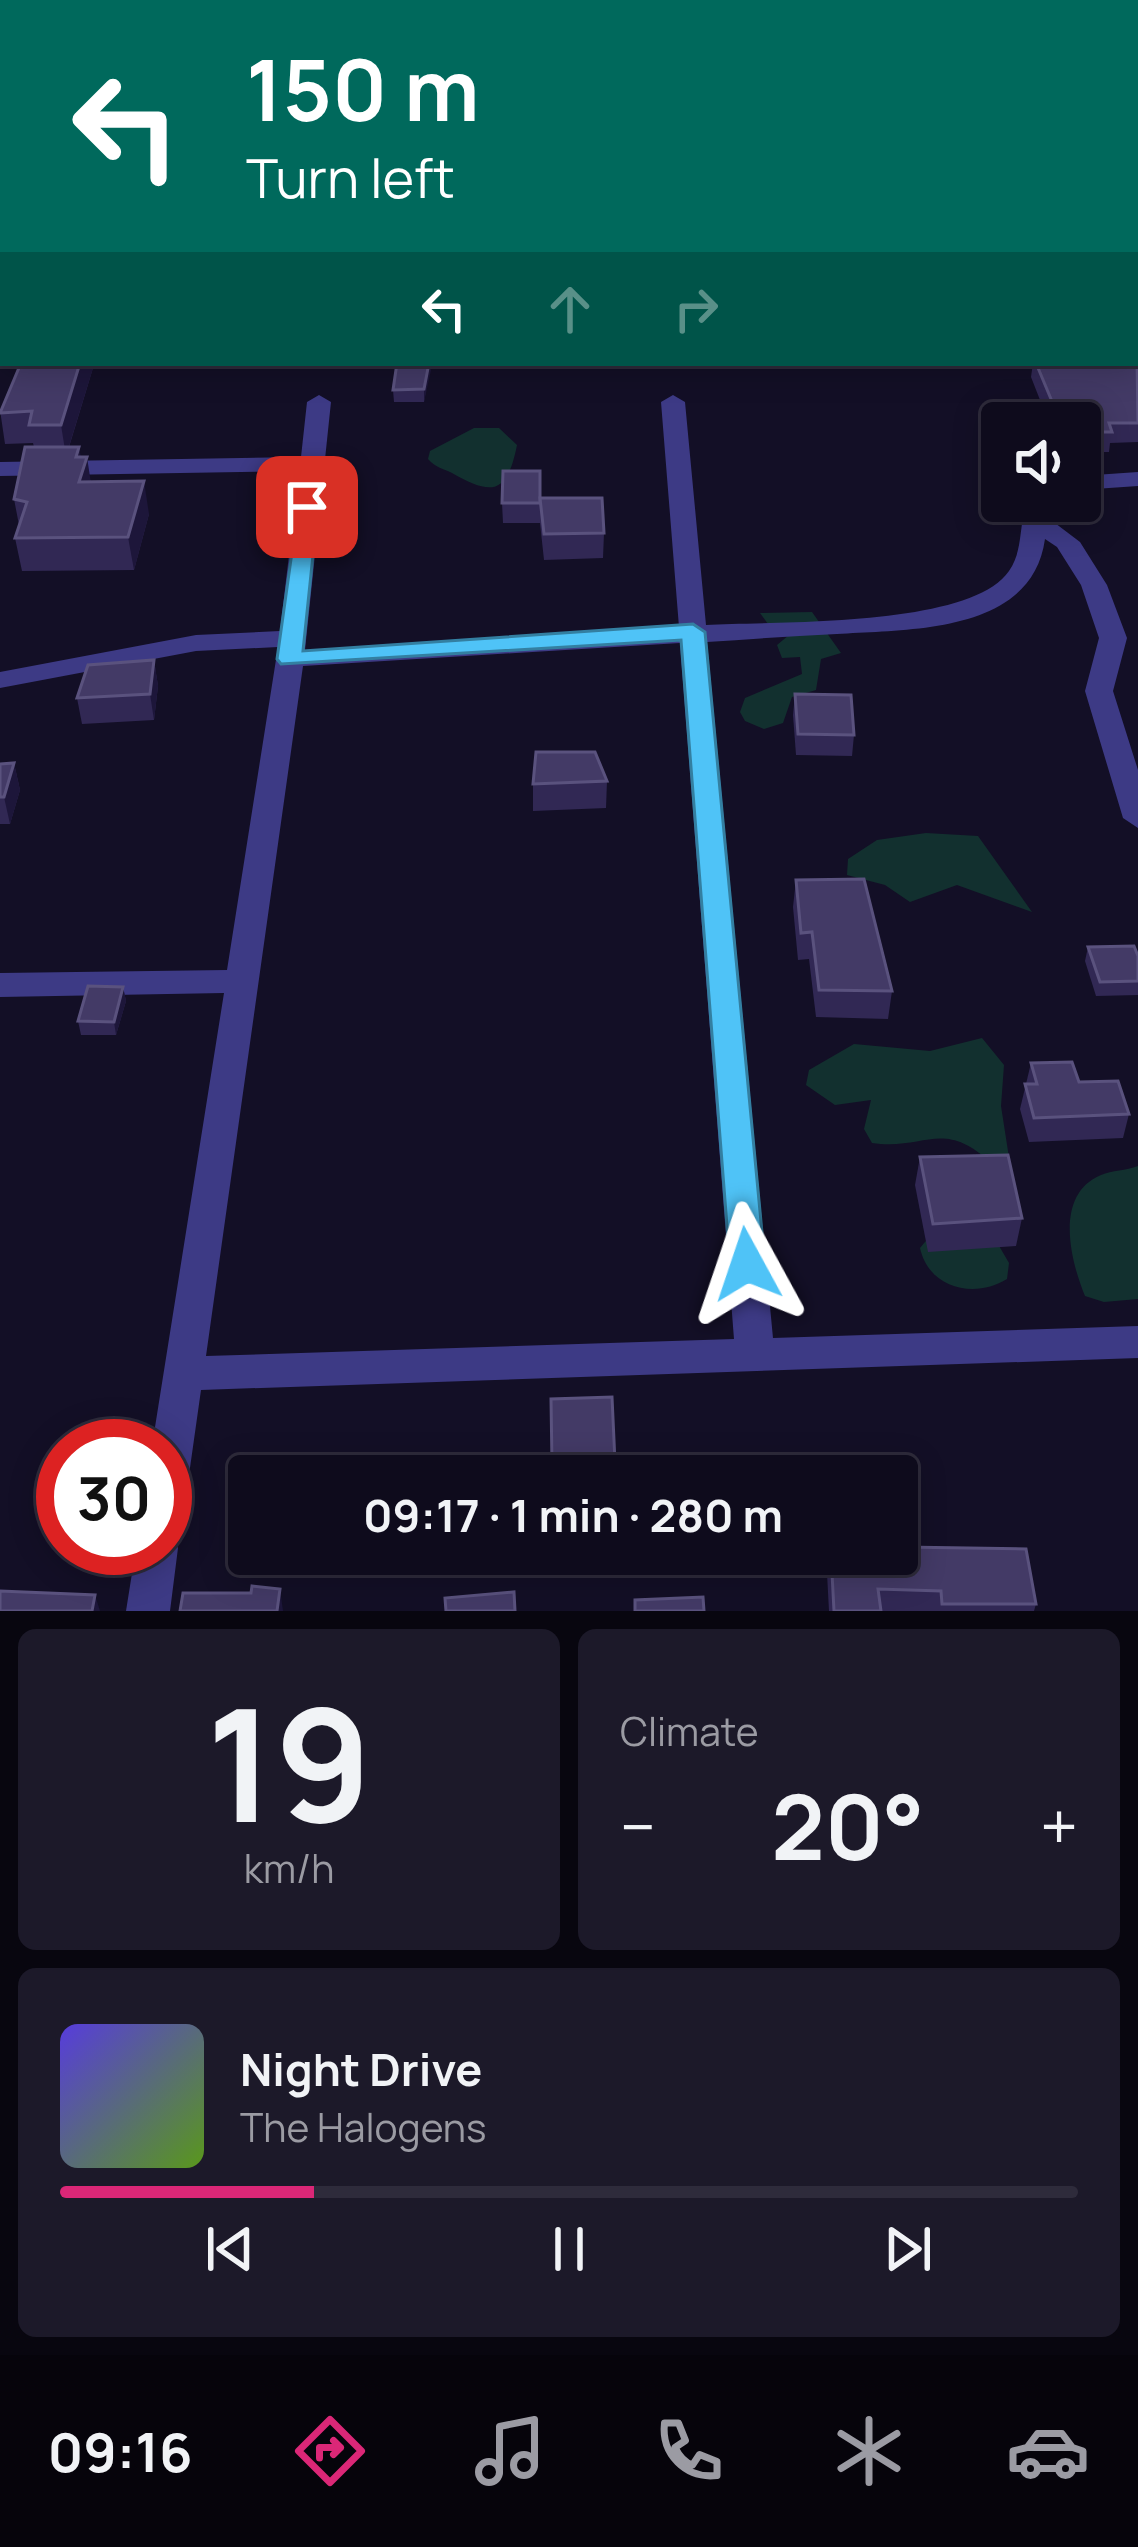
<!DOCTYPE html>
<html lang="en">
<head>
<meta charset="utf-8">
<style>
	:root { --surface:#0e0b1c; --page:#1c1929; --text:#f1f3f6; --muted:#9b9ba3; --line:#2e2b3b; --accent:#db2777 }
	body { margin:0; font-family:Manrope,sans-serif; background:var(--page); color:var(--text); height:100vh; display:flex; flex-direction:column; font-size:45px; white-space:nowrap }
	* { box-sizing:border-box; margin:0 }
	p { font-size:39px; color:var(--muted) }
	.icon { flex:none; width:66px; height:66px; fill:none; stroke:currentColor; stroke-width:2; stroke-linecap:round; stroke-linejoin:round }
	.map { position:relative; height:1611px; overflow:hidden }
	.drawer { display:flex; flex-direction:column; gap:18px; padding:18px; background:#08060f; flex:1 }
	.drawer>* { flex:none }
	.banner { position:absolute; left:0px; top:0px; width:1140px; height:366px; box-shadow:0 6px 30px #0003,0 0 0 3px var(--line); background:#00695c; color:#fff; overflow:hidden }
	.fabs { position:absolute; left:981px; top:402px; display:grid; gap:24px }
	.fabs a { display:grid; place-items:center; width:120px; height:120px; border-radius:12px; background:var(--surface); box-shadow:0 6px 30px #0003,0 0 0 3px var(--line); font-size:60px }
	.speed { position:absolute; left:36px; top:1419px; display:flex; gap:24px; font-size:60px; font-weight:700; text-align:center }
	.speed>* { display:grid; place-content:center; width:156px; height:156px; border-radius:50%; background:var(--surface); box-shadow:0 6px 30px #0003,0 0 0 3px var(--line); line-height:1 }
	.speed .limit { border:18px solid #d22; background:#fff; color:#111 }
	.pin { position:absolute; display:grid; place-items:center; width:102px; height:102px; color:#fff; margin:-51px; border-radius:24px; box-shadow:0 6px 18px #0006 }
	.me { position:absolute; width:132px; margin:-66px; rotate:355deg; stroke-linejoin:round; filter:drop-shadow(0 0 9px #0008) }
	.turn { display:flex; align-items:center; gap:42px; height:252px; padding:0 48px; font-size:54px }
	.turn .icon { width:156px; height:156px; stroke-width:2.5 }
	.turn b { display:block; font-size:84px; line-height:102px }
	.lanes { display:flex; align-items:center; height:114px; padding:0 48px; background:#0003; justify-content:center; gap:60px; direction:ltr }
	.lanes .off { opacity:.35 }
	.big { font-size:90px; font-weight:700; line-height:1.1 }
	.drawer .tile { flex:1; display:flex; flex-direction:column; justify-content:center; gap:18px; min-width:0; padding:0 42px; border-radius:18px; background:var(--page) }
	.drawer .dial { align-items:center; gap:0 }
	.dial b { font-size:156px; line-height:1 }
	.song { display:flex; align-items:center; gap:36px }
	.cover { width:144px; height:144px; border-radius:18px; background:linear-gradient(135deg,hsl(250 70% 55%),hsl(90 70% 35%)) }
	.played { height:12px; border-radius:6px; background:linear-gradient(90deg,var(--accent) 25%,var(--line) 25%) }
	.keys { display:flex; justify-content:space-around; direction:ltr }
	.heat { display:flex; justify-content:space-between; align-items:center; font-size:66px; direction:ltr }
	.drawer .tiles { flex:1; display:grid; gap:18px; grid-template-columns:1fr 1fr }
	.tile:last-child { grid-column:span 2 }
	.trip { position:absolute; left:228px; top:1455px; width:690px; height:120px; border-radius:12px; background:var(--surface); box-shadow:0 6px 30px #0003,0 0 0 3px var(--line); font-weight:700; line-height:120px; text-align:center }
	.tab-bar { display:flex; height:192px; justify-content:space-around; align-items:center; background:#06040b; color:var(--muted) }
	.tab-bar .icon { width:84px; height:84px }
	.tab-bar .active { color:var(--accent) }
	.tab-bar b { font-size:54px; color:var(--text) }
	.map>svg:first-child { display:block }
	.green { fill:#12302f }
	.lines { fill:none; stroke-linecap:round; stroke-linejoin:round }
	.minor { fill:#3d3a85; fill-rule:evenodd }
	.wall { fill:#312854 }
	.shaded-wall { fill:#1d163a }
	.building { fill:#433a66; stroke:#5a527e; stroke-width:3 }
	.route { fill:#4fc3f7; stroke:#337fa1; stroke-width:3 }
</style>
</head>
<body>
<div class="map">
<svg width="1138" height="1611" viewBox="0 0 1138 1611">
	<rect width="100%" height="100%" fill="#130f26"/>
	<!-- green -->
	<g class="green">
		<path d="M474,428H499L517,445C507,496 491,495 452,473C442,468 436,468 428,459L430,451Z"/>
		<path d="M812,612L841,653L821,659L816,690L792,697L783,723L764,729L745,721L740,712L745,698L802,674L800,657L782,658L777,645L789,635L771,628L760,613Z"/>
		<path d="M926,833L978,836L1032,912L957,885L910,902L885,885L847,875L848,859L877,840Z"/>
		<path d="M982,1038L1004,1065L1001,1106L1010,1164H992C943,1117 925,1151 872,1143L864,1129L871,1100L835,1105L806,1085L809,1070L854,1044L930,1051Z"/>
		<path d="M1138,1166V1299L1104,1302L1085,1296C1071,1262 1053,1195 1101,1175C1112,1170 1126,1171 1138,1166Z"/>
		<path d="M930,1236L995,1239L1009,1263L1007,1279C975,1299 929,1289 920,1248Z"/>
	</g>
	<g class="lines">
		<!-- minor -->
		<g class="minor">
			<path d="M3,8V22L0,23V9Z"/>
			<rect x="1137" y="123" width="1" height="12"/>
			<path d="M319,395L331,402L305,650L679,627L661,402L673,395L685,402L706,625C774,621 970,628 1009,571C1024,550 1018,523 1028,501H1052L1047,517L1080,542L1107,585L1127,638L1113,691L1138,770V828L1123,818L1085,691L1099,638L1081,585L1057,547L1045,539C1032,634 909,629 837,634C794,636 750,639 707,642L773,1338L1138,1326V1358L201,1390L186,1496L180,1509L165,1515V1446H152L224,993L0,997V973L227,970L278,647L196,651L0,688V672L196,635L280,631L299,471L0,476V462L301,457L307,402ZM680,643L734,1339L206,1356L303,666Z"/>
			<path d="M1138,472V486L1080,490V476Z"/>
			<path d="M165,1532L172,1534L178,1548L170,1611H126L136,1548H165Z"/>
		</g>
	</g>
	<!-- wall -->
	<g class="wall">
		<path d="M1138,359V442L1110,443L1109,452H1080V423H1049L1031,377L1033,363H1137Z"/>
		<path d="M397,363H430L424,402H394L393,390Z"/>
		<path d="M93,368L69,447L81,457L91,482L149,514L134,570L22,571L15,538L19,525L14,499L34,447L33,443L5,444L0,410Z"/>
		<path d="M540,498L604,533L603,558L544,560L540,523H503L502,503Z"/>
		<path d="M154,660L158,686L154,720L82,724L77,698Z"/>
		<path d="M795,694L854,735L852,756L796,755L793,715Z"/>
		<path d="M14,763L20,790L10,824H0V764Z"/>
		<path d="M607,781L606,808L533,811V784Z"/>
		<path d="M796,880L892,991L888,1019L816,1017L809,959L798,960L793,907Z"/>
		<path d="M1088,947L1138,956V995L1096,996L1085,961Z"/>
		<path d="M123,987L126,1001L116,1035H81L78,1021Z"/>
		<path d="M1031,1063L1079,1082L1129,1114L1123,1138L1029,1142L1020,1109Z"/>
		<path d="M920,1157L1022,1218L1016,1246L928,1252L915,1185Z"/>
		<path d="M551,1399L615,1462V1476H552Z"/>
		<path d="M902,1547L1036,1604L1034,1611H829L826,1554H897Z"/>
	</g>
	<!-- shaded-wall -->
	<g class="shaded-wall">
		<path d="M80,363H92L93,368L66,456L61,425Z"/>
		<path d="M429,363L431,370L424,402V389Z"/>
		<path d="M79,447L83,468L87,457L92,490L84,514L76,457Z"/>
		<path d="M144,481L149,514L134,570L128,537Z"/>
		<path d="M154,660L158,686L154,720L150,694Z"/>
		<path d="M14,763L20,790L10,824L4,797Z"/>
		<path d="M123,987L126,1001L116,1035L114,1022Z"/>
		<path d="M280,1589L283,1611H277Z"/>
		<path d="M95,1595L100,1611H92Z"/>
	</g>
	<!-- building -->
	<g class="building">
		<rect x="649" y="0" width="197" height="3"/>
		<path d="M905,0H975L976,3H905Z"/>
		<path d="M1046,0H1126L1127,3H1047Z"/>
		<path d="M1137,359L1138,423H1109L1112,432H1080V423H1061L1036,363H1137Z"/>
		<path d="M21,363H80L61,425H29L32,411L0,413Z"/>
		<path d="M397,363H429L424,389L393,390Z"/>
		<path d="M25,447H79L76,457H87L79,482L144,481L128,537L15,538L27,502L14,499Z"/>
		<path d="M503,471H540V503H502Z"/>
		<path d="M540,498H602L604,533L544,534Z"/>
		<path d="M154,660L150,694L77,698L88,665Z"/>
		<path d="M795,694L851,695L854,735L798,734Z"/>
		<path d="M536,752H595L607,781L533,784Z"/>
		<path d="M14,763L4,797H0V764Z"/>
		<path d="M864,879L892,991L819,990L812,932L801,933L796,880Z"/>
		<path d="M1134,946L1138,956V981L1100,982L1088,947Z"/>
		<path d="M88,986L123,987L114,1022L78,1021Z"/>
		<path d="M1072,1062L1079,1082L1118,1081L1129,1114L1034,1118L1025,1084H1037L1031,1063Z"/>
		<path d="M1008,1155L1022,1218L933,1224L920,1157Z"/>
		<path d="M612,1397L615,1462L552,1464L551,1399Z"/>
		<path d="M897,1512L902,1547L1026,1549L1036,1604H942L941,1591L878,1589L881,1611H834L831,1554H897Z"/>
		<path d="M252,1586L280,1589L277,1611H180L183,1593H251Z"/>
		<path d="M0,1591L95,1595L92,1611H0Z"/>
		<path d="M514,1592L515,1611H446L445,1598Z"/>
		<path d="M703,1597L704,1611H635V1600Z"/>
	</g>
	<!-- route -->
	<path class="route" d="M299,502L318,507L303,651L693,624L705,632L765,1264L759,1274H735L730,1264L681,640L281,664L277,659Z"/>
</svg>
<div class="fabs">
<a><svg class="icon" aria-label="sound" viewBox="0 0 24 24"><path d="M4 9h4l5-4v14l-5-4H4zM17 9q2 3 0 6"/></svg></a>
</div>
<div class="speed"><div class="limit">30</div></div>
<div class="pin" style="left:307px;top:507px;background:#d93025"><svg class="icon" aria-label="arrive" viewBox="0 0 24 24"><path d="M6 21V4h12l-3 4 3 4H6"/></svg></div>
<svg class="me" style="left:747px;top:1264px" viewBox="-20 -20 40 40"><path d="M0-17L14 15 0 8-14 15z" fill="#4fc3f7" stroke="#fff" stroke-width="4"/></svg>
<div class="trip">09:17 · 1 min · 280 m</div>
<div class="banner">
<div class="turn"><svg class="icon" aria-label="left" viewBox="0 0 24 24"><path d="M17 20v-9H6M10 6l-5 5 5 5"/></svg><div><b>150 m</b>Turn left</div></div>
<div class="lanes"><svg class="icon" aria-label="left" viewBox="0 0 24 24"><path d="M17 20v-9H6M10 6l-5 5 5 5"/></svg><svg class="icon off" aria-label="ahead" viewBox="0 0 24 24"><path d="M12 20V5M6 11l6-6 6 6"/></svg><svg class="icon off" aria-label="right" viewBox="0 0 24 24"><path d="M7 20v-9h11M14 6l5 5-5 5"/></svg></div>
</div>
</div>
<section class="drawer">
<div class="tiles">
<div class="tile dial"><b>19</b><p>km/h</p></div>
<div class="tile"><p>Climate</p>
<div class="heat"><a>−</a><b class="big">20°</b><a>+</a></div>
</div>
<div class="tile">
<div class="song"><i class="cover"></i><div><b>Night Drive</b><p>The Halogens</p></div></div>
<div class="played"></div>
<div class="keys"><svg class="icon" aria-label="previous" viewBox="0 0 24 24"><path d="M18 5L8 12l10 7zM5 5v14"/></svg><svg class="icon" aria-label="pause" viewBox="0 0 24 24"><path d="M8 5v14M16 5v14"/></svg><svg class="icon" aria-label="next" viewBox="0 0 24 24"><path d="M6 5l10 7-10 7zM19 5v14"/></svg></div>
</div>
</div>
</section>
<nav class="tab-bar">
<b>09:16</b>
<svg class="icon active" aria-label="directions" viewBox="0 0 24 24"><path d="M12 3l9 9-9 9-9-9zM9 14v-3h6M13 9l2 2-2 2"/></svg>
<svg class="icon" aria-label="music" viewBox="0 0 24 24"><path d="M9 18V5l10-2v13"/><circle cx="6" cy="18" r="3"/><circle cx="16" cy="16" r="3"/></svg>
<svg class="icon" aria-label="phone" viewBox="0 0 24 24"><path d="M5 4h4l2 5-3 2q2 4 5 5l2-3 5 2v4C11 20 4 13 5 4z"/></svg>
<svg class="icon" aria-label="climate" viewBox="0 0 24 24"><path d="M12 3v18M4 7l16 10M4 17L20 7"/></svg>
<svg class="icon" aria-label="car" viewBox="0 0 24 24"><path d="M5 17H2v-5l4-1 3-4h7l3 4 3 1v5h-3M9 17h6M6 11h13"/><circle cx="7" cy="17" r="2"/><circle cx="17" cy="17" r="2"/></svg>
</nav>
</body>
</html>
